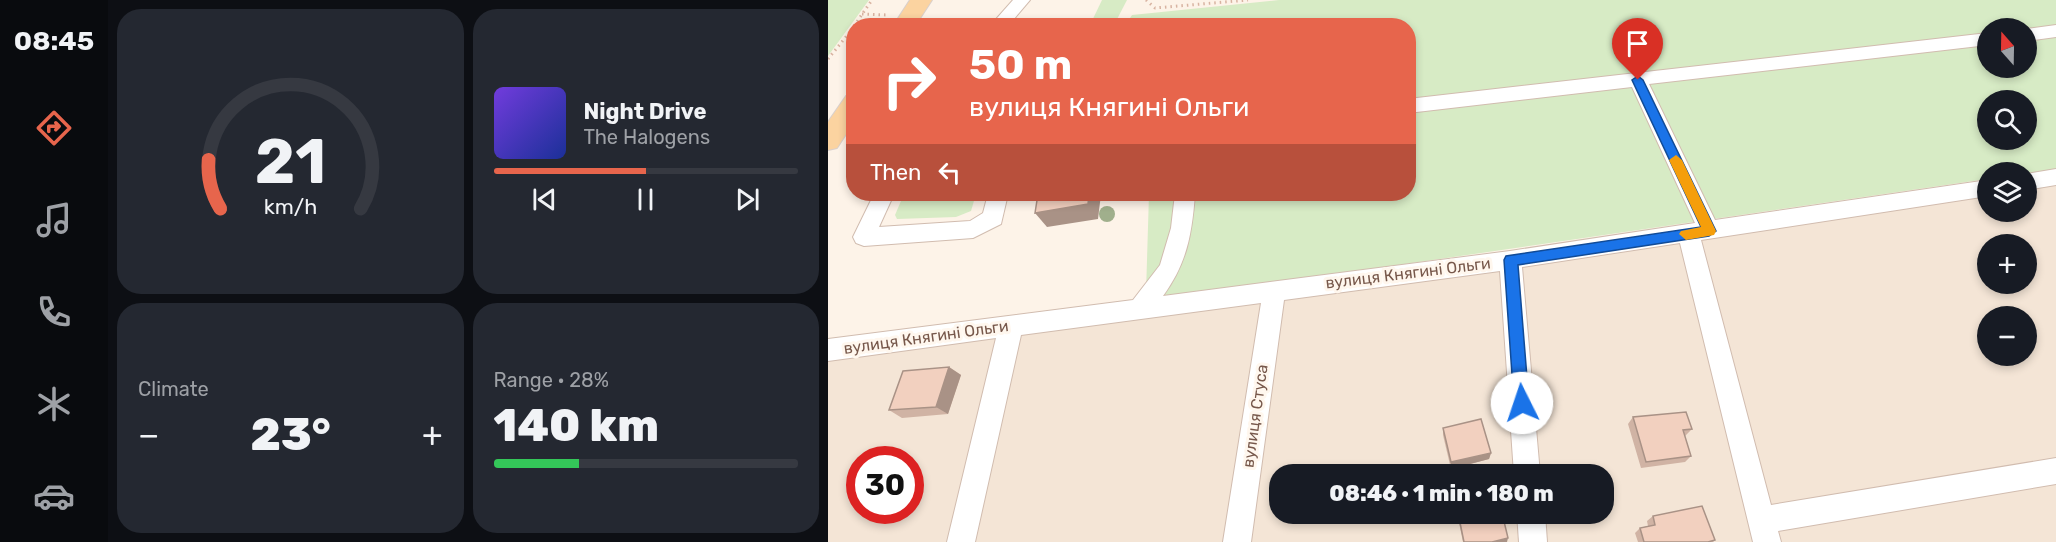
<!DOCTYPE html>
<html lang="en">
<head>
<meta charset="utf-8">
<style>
	:root { --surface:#171b24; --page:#242831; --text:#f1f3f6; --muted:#9ea1a6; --line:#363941; --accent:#e7654c }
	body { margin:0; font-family:Rubik,sans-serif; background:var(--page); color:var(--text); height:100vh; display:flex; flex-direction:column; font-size:22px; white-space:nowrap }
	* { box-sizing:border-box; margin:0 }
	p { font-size:20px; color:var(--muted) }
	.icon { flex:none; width:33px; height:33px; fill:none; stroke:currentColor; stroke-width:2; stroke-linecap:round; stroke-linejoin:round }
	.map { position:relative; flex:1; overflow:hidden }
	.sheet { display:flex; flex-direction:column; gap:9px; padding:9px; background:#0d0f14; width:720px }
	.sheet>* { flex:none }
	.top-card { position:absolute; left:18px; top:18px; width:570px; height:183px; border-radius:24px; box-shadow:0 3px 9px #0003; background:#e7654c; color:#fff; overflow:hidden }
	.needle { width:39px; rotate:340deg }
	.controls { position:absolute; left:1149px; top:18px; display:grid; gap:12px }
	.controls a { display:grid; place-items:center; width:60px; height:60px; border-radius:50%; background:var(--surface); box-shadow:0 3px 9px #0003; font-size:30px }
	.speed { position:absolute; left:18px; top:446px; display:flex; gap:12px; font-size:30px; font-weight:700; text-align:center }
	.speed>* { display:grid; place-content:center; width:78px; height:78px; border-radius:50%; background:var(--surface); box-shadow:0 3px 9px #0003; line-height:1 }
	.speed .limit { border:9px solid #d22; background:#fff; color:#111 }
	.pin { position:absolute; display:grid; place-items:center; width:51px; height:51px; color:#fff; margin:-62px -26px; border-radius:50% 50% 50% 0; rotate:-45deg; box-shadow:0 0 6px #0007 }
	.pin .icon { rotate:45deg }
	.me { position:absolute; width:66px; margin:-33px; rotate:356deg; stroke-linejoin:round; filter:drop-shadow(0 0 4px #0008) }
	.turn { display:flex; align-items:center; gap:21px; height:126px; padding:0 24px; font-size:27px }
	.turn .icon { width:78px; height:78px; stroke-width:2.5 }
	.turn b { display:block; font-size:42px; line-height:51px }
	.then { display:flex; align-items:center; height:57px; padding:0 24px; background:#0003; gap:12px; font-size:22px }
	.big { font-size:45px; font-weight:800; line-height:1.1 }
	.sheet .tile { flex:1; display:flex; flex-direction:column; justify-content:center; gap:9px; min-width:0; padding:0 21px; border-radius:24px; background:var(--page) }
	.sheet .dial { align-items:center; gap:0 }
	.dial svg { height:156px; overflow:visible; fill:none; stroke:var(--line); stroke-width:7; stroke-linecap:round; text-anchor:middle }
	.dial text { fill:var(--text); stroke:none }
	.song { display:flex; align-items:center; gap:18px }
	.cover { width:72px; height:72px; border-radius:9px; background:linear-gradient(135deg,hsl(260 70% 55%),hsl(230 70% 35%)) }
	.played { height:6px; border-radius:3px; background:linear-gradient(90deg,var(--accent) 50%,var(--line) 50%) }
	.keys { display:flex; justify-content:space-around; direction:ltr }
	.heat { display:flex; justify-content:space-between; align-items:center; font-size:33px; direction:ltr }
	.charge { height:9px; border-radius:4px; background:linear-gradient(90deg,#34c759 28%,var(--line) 0) }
	.sheet .tiles { flex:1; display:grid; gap:9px; grid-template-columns:repeat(2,1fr) }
	.trip { position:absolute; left:441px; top:464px; width:345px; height:60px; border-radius:24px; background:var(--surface); box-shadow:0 3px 9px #0003; font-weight:800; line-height:60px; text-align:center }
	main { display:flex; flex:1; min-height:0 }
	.dock { display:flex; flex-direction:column; width:108px; justify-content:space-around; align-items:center; background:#090b0e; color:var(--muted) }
	.dock .icon { width:42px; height:42px }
	.dock .current { color:var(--accent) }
	.dock b { font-size:27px; color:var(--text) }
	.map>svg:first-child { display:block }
	.residential { fill:#f4e5d6; fill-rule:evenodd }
	.green { fill:#d7ebc5; fill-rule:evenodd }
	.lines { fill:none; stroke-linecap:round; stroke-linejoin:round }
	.minor-casing { stroke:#d1bcaf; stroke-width:2 }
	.major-casing { stroke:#d9d0cd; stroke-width:2 }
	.path { stroke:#d8b3a1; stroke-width:3; stroke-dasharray:1.5 4; stroke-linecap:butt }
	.minor { fill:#fff; fill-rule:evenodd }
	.major { fill:#fbd3a0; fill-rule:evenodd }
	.tree { fill:#a0af8c }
	.wall { fill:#d0b3a4 }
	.shaded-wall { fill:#a99286 }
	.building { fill:#f2d0bf; stroke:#a99286; stroke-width:1.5 }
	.route { fill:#1a73e8; stroke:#114b97; stroke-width:1.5 }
	.slow { fill:#f59e0b }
	.labels { text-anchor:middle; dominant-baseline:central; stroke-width:6; stroke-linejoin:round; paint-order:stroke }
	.street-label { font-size:16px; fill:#77584b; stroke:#fff7ee }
</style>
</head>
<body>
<main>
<nav class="dock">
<b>08:45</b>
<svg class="icon current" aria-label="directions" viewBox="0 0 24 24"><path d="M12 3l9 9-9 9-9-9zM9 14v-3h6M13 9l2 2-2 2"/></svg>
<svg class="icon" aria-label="music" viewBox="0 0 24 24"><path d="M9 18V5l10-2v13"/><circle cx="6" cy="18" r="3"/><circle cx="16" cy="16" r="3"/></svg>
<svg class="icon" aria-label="phone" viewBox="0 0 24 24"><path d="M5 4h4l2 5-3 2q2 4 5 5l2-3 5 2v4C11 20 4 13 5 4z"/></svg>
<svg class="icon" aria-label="climate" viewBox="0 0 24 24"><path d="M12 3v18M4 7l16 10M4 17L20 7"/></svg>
<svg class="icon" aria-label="car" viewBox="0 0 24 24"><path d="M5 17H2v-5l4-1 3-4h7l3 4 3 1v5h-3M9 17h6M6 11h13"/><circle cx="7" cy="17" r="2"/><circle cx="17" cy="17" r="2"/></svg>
</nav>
<section class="sheet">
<div class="tiles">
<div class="tile dial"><svg viewBox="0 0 100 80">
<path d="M14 69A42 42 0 1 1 86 69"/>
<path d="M14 69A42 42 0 0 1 8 44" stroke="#e7654c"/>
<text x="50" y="56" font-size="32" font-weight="700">21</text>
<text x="50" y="72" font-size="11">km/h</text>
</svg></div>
<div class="tile">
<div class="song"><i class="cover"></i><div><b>Night Drive</b><p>The Halogens</p></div></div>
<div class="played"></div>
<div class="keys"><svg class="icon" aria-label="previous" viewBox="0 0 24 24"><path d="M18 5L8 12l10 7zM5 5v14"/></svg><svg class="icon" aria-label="pause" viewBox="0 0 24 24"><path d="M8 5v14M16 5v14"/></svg><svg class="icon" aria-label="next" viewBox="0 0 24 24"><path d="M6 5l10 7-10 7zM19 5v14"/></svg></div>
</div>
<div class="tile"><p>Climate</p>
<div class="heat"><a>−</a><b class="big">23°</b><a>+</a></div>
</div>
<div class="tile"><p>Range · 28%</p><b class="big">140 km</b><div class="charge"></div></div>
</div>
</section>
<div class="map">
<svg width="1228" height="542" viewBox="0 0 1228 542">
	<rect width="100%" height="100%" fill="#fdf3e8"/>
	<!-- residential -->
	<path class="residential" d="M1228,174V542H0V339L654,257L1159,182L1160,212H1198L1199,178ZM1160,244H1198V284H1160ZM1160,316H1198V356H1160ZM32,459H82V510H32ZM452,474H776V513H452Z"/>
	<!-- green -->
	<g class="green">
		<path d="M0,0H41L0,56Z"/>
		<path d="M274,0H299L286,25H262Z"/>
		<path d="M451,0H1228V171L1199,174L1160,172L1159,179L338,299L318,293L321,194H580V26H297L304,15ZM1160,28H1198V68H1160ZM1160,100H1198V140H1160Z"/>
		<path d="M76,194H148L143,211L128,217L69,219L67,215Z"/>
	</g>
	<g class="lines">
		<!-- minor casing -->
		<g class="minor-casing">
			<g id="minor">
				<path d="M185,0H202L180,26H162Z"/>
				<path d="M1228,25V37L1198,41V29Z"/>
				<path d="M1160,33V45L821,84L887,220L1160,180V196L873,240L943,505L1228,458V484L950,531L953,542H925L852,243L694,267L712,474H686L672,271L456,300L423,542H395L433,303L193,335L147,542H119L168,338L0,361V339L305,300L332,265L343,228L347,194H367C364,234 359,263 335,296L682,251L867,223L804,87L580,113V99Z"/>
				<path d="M1228,169V185L1198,190V174Z"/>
				<path d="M46,194H66L51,227L142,221L155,213L160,194H180L173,224L145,238L36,246L28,243L25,237Z"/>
				<path d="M689,513H717L719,542H691Z"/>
			</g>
		</g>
		<!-- major casing -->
		<g class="major-casing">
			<g id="major">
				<path d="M82,0H104L87,26H65Z"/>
				<path d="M26,94V122L9,148L0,150V122L18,96Z"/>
			</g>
		</g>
		<!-- path -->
		<g class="path">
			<path d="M318,0L327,8L420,0"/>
			<path d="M34,14L60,15"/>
			<path d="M26,26L44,0"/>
			<path d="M0,59L26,27"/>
		</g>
		<!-- minor -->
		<use href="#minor" class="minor"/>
		<!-- major -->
		<use href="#major" class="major"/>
	</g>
	<!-- trees -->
	<circle class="tree" cx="279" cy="214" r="8"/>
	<!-- wall -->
	<g class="wall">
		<path d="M121,367L133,375L120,414L74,418L61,410Z"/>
		<path d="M805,417L864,429L857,436L863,456L857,462L813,468L800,424Z"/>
		<path d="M615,428L663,453L661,459L623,469L615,435Z"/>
		<path d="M629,513H674L679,542H635Z"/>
		<path d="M825,516L887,540L885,542H810L807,533L812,528L820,526L819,521Z"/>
	</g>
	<!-- shaded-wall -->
	<g class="shaded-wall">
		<path d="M261,194H273L270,219L219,227L207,213Z"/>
		<path d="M121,367L133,375L120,414L108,407Z"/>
		<path d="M663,453L661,459L623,469V462Z"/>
		<path d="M680,538L679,542H664Z"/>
	</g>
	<!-- building -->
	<g class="building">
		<path d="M210,194H261L260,204L207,213Z"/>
		<path d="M121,367L108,407L61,410L75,371Z"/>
		<path d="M858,412L864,429L855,430L863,456L818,462L805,417Z"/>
		<path d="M653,419L663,453L623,462L615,428Z"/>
		<path d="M874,506L887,540L880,542H816L812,528L827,525L825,516Z"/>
		<path d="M630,513H674L680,538L664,542H636Z"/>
	</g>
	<!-- route -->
	<path class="route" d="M810,76L815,80L888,231L881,236L690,265L701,403L699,408L694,410L688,408L686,403L676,260L678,256L873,227L804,80Z"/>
	<!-- slow -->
	<path class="slow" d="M848,155L854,160L888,231L886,235L858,240L851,234L853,231L873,227L841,160Z"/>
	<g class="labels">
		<!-- street labels -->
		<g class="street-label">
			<text transform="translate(580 273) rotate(-7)">вулиця Княгині Ольги</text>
			<text transform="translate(98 337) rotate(-8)">вулиця Княгині Ольги</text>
			<text transform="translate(427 416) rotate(-82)">вулиця Стуса</text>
		</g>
	</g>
</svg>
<div class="controls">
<a><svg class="needle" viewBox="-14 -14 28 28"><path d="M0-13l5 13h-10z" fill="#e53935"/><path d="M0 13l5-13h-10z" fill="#9ea1a6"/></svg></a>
<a><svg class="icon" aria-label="search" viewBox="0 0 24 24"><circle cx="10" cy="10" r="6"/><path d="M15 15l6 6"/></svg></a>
<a><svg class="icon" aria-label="layers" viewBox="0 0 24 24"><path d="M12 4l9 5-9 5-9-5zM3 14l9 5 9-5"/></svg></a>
<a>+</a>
<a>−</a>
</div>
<div class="speed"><div class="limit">30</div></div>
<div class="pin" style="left:810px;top:80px;background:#d93025"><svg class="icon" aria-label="arrive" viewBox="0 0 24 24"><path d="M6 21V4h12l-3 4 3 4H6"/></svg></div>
<svg class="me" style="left:694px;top:403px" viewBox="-20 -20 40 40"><circle r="19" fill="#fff"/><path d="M0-13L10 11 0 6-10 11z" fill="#1a73e8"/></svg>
<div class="trip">08:46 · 1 min · 180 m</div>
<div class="top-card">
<div class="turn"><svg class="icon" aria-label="right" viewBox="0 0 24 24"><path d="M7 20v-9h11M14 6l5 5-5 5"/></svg><div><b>50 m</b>вулиця Княгині Ольги</div></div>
<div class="then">Then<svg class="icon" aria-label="left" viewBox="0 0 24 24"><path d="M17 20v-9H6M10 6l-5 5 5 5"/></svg></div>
</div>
</div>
</main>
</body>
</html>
